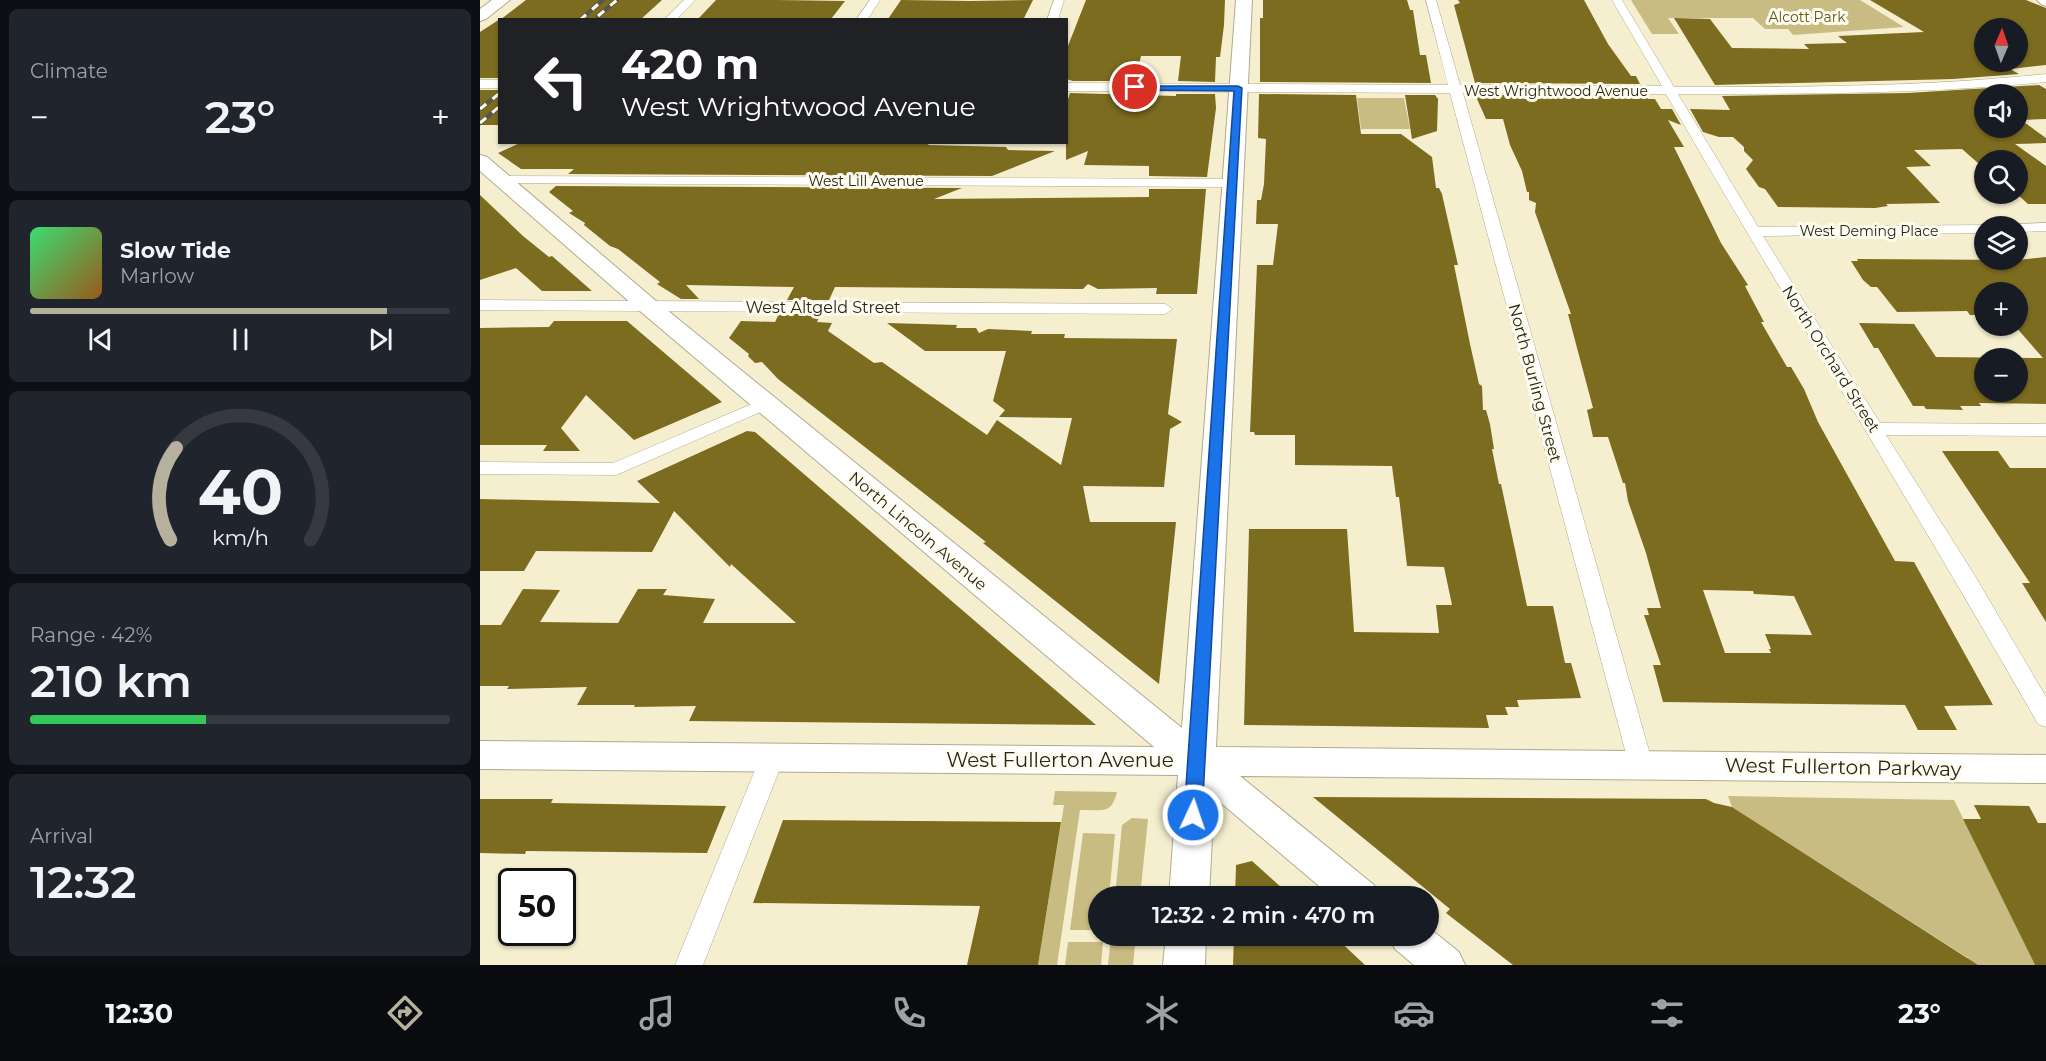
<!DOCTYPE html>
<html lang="en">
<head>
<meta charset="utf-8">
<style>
	:root { --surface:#171b24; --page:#20242c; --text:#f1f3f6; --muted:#9ea1a6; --line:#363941; --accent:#b5b19c }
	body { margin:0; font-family:Montserrat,sans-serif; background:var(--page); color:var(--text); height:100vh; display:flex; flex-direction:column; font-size:22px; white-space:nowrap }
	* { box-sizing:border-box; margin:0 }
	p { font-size:20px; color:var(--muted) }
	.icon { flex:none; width:33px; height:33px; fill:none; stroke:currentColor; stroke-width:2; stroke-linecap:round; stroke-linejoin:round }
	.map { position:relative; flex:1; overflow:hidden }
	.drawer { display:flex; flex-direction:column; gap:9px; padding:9px; background:#0d0f14; width:480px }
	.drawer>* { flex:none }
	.guide { position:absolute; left:18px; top:18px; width:570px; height:126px; border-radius:0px; box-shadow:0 2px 4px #0004; background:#202124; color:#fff; overflow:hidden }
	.needle { width:39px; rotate:2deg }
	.buttons { position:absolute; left:1494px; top:18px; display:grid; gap:12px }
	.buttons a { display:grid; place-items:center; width:54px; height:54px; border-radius:50%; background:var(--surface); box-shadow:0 2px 4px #0004; font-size:30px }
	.speed { position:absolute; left:18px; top:868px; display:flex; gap:12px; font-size:30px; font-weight:700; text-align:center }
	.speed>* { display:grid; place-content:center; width:78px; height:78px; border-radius:50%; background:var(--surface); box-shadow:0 2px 4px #0004; line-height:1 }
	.speed .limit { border:3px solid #111; border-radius:9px; background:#fff; color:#111 }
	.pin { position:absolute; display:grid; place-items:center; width:51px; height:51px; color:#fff; margin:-26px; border:3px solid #fff; border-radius:50%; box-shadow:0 2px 6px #0007 }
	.me { position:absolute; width:66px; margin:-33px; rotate:3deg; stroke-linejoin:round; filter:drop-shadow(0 0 4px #0008) }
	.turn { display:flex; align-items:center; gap:21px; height:126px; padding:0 24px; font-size:27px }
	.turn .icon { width:78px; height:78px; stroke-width:2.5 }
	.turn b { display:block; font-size:42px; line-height:51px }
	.big { font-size:45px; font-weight:600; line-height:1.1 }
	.drawer .widget { flex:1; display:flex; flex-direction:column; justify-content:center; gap:9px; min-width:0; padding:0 21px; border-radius:9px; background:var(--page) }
	.drawer .dial { align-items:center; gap:0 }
	.dial svg { height:156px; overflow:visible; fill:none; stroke:var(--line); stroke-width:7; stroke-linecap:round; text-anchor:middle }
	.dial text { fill:var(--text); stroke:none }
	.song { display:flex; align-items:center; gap:18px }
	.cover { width:72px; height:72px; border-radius:9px; background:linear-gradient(135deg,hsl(140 70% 55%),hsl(30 70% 35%)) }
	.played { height:6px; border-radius:3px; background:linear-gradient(90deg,var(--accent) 85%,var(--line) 85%) }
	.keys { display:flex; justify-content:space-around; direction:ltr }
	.heat { display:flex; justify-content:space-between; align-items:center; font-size:33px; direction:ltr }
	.charge { height:9px; border-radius:4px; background:linear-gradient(90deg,#34c759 42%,var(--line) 0) }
	.trip { position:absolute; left:608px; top:886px; width:351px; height:60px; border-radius:30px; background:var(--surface); box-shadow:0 2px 4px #0004; font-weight:600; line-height:60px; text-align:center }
	.tabs { display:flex; height:96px; justify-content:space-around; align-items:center; background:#090b0e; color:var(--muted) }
	.tabs .icon { width:42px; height:42px }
	.tabs .on { color:var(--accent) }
	.tabs b { font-size:27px; color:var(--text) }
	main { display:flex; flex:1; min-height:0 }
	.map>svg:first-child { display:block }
	.green { fill:#c8bc82 }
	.building { fill:#7c6c1f; fill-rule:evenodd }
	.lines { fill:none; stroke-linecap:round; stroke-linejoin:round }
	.street-casing { stroke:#b0aa8d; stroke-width:1 }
	.secondary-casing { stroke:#b0aa8d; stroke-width:2 }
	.street { fill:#fff; fill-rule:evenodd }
	.secondary { fill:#fff; fill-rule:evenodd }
	.rail-casing { stroke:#5a5747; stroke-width:4.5 }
	.rail { stroke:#fefcef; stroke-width:3; stroke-dasharray:8; stroke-linecap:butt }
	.route { fill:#1a73e8; stroke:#114b97; stroke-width:1.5 }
	.labels { text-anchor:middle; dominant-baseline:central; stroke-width:6; stroke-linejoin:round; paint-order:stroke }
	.far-park-label { font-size:14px; fill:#62561f; stroke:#fefcef }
	.far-street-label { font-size:14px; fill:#272419; stroke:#fefcef }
	.street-label { font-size:16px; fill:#272419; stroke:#fefcef }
	.near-street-label { font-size:20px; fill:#272419; stroke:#fefcef }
</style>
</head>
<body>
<main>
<section class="drawer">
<div class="widget"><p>Climate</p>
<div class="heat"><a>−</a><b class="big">23°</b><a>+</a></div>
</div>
<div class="widget">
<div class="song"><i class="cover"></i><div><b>Slow Tide</b><p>Marlow</p></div></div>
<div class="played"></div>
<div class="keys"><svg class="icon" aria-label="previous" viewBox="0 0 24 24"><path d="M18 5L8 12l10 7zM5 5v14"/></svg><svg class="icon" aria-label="pause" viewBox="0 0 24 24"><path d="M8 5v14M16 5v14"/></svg><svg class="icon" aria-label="next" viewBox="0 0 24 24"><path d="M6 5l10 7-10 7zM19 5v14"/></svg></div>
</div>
<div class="widget dial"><svg viewBox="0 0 100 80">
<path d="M14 69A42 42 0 1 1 86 69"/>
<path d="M14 69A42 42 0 0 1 17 22" stroke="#b5b19c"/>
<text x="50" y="56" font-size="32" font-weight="700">40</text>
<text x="50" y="72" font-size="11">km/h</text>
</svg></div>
<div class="widget"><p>Range · 42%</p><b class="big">210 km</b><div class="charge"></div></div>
<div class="widget"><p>Arrival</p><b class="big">12:32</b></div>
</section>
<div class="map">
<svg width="1566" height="965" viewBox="0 0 1566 965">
	<rect width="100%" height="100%" fill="#f5efd0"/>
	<!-- green -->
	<g class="green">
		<path d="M1151,0H1380L1424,27L1313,35L1308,29H1285L1273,18H1188L1199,34H1172Z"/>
		<path d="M877,98H924L930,129H881Z"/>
		<path d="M575,791L637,792C631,816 622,809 600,810L577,965H558L584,805H573Z"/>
		<path d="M1248,796L1474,800L1555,965H1484L1488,958L1252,807Z"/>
		<path d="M652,818L668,819L660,897H635L642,825Z"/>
		<path d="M603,833L635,834L629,897H618V930H590Z"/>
		<path d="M631,936H656L653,965H628Z"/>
		<path d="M588,942H623L621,965H585Z"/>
	</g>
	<!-- building -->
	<g class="building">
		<path d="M46,0H182L160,20H20Z"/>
		<path d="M236,0H297L365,1L351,19L217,20Z"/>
		<path d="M421,0L490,1L553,0L543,20L408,19Z"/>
		<path d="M606,0H745L744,25L740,57H736L735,82L698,81L701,56H661L655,81H593L586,79V51Z"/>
		<path d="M783,0H927L930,10H933L940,55H946L951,83L780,82V18H783Z"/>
		<path d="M978,0H1104L1128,44L1151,76H1156L1160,84L995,83L974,5L980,3Z"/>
		<path d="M1390,0H1546L1566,8V65L1530,69L1539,74L1473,79L1235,85L1194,18L1230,19L1252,48L1329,49L1324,44L1367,43L1358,36L1444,32ZM1504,28H1538V62H1504Z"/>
		<path d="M20,19V78H0V32Z"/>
		<path d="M1559,85L1566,89V119L1541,120L1566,138V143L1535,144L1566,166V204H1548L1537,194L1538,160H1504V163H1498L1482,149L1434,150L1451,166L1426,167L1460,203L1406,204L1408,206L1395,208L1298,207L1285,189L1279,187L1266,169L1273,160L1264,151V147L1253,137H1239L1223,132L1210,109L1250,110L1242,96L1428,93ZM1504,94H1538V128H1504Z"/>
		<rect x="0" y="90" width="20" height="35"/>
		<path d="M590,93L696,96V94H735L736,108L727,177L669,176V166L604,165L608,151L586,160V106Z"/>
		<path d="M779,94L876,95L881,134H921L952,157L956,188H959L962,194L978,265H974L990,344L999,384L1002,386L1003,410H1006L1010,424L1014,449H1012L1019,484H1021L1047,606H1073L1085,663H1091L1101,698L1037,700L1039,707H1025L1028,715H1006L1009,728L764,725L769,529H867L874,632L959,633L956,605H972L964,567L927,566L919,497H916L912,466L815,465V435H775L774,432H770L777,265H793L798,224H776L777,200H781L784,184L786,139L778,138Z"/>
		<path d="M925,95H955L958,99L957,131L932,139Z"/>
		<path d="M998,95L1167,96L1168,99H1175L1181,109H1192L1201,125L1188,120L1204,147H1194L1241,243L1268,285L1265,286L1284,322H1281L1307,367H1311L1324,389L1338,422L1415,561L1434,562L1513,705L1464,706L1477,730H1438L1425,705L1183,702L1173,665H1181L1164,615H1169L1167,608H1181L1166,553L1148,501L1145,483H1143L1128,437H1113L1107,410L1113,408L1088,314H1091L1055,212L1056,203L1049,200V192H1047L1042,171L1030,145L1023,119H1006L997,99ZM1223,590L1273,591L1274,594L1314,596L1332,635L1285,634L1291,649H1289L1291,653H1245Z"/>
		<path d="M42,142H450L448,145L526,147L528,150L575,151L512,176L88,174L94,169H41L18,153Z"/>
		<path d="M76,186L482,188L454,199L669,197V189H726L717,294H676L677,288L618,289L608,284L603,289H597L355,287L349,300H307L314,287L206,285L219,299H201L177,284L180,282L138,249L130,246L104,225L105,223L89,213L93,211L69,192Z"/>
		<path d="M0,195L43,236L69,257L72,256L112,291H62L36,268L0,280Z"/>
		<path d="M1566,257V404L1499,403L1501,406H1480L1483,410L1446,409L1444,406H1433L1398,348H1394L1379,323L1434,324L1456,357L1563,358L1535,326H1538V292H1504V315H1490L1487,311L1417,312L1397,287H1391L1383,280L1371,261H1378L1377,259L1538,260ZM1504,358H1538V392H1504Z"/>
		<path d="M299,314H341L337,322L352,323L348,331L394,363L402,362L507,435L517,420L581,465L592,418L519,417L525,410L513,401L526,351H445L407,323L477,325L476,328H496L499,333L508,329L552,331L551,334H585L584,338L697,339L688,414L702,422L690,429L684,487L603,486L610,522H696L679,684L503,543L506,542L298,379L282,362L275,363L268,356L269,354L249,338L261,321L295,322Z"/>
		<path d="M74,321H147L242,402L154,440L106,395L81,428L100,451H63L67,445H0V328L69,327Z"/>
		<path d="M267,431L275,432L616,725L209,721L216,706L154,707L155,705H97L107,687L27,689L29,686H0V625H21L43,589L80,590L60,622L138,623L158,589H187L183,595L235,599L223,623H316L251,564L250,567L194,511L172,552L56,551L44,571H0V499L180,503L157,481Z"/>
		<path d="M1462,451H1518L1530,468H1566V622L1542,583H1550Z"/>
		<path d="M833,797L1226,799L1234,803L1252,807L1498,965H1033L966,913L970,909Z"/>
		<path d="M0,799H73L71,803L246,806L227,853L46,851L45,854L0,853Z"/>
		<path d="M1494,805L1549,806L1558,823H1566V965H1555L1483,819H1501Z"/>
		<path d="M303,820L581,822L558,965H487L500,906L273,903Z"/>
		<path d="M772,861L812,897H755L756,865Z"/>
		<path d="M754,936H854L885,965H753Z"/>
	</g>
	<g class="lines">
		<!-- street casing -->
		<g class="street-casing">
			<g id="street">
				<path d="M204,0H215L196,20H184Z"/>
				<path d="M390,0H400L387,20H376Z"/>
				<path d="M574,0H584L578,20H567Z"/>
				<path d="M946,0H956L980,85L1182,86L1132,0H1142L1194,87C1318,87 1442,87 1566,74V82C1443,94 1321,94 1198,94L1278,227L1504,225L1510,226H1504V233L1283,236L1400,423L1566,424V436L1406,435L1495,576L1566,697V727L1558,724C1437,512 1308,305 1186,94L983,93L1173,765L1170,772L1161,775L1152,772L1149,765L970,93L586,91V83L968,85Z"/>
				<rect x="0" y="80" width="20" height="8"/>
				<path d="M21,176L751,179L758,183L751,187L16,183L14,180L16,177Z"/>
				<path d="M1566,223V231L1538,232V226H1532L1538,224Z"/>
				<path d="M0,300L685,304L693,309L685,314L0,310Z"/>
				<path d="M286,398L292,399L295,403L292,407L136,475L0,474V462L133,463Z"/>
				<path d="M292,748L301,751L304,758L223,965H195L280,758L283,751Z"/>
			</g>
		</g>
		<!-- secondary casing -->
		<g class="secondary-casing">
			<g id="secondary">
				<path d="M12,0H30L6,19L0,21V9Z"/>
				<path d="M756,0H772L736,747L1566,755V783L760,776L894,885L900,897H852L734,797L729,897H689L698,775L0,769V741L674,747L160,311L0,171V155L7,157L176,301L702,728Z"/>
				<path d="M1557,0H1566V6L1561,4Z"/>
				<path d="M948,927L979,952L985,965H934L915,949L909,936H948Z"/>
				<path d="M686,936H726L725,965H683Z"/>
			</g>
		</g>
		<!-- street -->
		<use href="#street" class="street"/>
		<!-- secondary -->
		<use href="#secondary" class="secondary"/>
		<!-- rail casing -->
		<g class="rail-casing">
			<g id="rail">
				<path d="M118,16L137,0"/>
				<path d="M100,20L123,0"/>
				<path d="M0,109L20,93"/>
				<path d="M0,123L20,106"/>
			</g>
		</g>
		<!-- rail -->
		<use href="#rail" class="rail"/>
	</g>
	<!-- route -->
	<path class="route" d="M652,86H758L762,88L722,815L719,820L713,822L707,820L704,815L754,91L655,90L651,87Z"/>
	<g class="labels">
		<!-- far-park labels -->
		<g class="far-park-label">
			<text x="1327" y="17">Alcott Park</text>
		</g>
		<!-- far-street labels -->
		<g class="far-street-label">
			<text x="1076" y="91">West Wrightwood Avenue</text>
			<text x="386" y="181">West Lill Avenue</text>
			<text x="1389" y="231">West Deming Place</text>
		</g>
		<!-- street labels -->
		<g class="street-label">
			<text x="343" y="307">West Altgeld Street</text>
			<text transform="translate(1351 359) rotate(58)">North Orchard Street</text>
			<text transform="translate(1055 383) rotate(75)">North Burling Street</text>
			<text transform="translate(438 531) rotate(40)">North Lincoln Avenue</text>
		</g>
		<!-- near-street labels -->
		<g class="near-street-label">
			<text x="580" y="760">West Fullerton Avenue</text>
			<text transform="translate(1363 767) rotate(1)">West Fullerton Parkway</text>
		</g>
	</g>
</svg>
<div class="buttons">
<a><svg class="needle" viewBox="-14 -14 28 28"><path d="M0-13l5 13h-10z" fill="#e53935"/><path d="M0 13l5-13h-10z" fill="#9ea1a6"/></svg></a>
<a><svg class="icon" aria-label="sound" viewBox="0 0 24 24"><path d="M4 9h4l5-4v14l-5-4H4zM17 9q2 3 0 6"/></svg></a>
<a><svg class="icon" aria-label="search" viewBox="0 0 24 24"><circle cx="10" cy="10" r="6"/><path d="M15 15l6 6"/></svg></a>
<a><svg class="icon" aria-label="layers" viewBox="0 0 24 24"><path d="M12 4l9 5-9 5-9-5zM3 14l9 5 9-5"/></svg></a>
<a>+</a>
<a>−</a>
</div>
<div class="speed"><div class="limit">50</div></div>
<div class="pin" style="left:655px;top:87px;background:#d93025"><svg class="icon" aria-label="arrive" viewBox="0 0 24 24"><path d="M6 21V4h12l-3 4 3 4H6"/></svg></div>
<svg class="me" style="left:713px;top:815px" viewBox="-20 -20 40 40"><circle r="17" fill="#1a73e8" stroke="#fff" stroke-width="3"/><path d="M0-11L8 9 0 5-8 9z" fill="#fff"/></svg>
<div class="trip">12:32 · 2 min · 470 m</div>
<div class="guide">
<div class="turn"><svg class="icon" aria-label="left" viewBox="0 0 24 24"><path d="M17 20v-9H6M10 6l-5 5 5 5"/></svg><div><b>420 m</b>West Wrightwood Avenue</div></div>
</div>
</div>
</main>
<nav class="tabs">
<b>12:30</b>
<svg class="icon on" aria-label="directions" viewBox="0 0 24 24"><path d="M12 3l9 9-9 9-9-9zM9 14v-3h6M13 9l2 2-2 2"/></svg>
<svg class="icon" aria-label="music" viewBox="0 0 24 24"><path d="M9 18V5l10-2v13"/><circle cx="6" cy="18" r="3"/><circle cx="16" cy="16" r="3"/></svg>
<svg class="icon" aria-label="phone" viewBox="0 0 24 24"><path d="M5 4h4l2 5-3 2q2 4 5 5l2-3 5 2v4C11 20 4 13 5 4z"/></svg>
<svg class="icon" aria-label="climate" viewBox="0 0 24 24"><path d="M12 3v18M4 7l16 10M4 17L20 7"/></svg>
<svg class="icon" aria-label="car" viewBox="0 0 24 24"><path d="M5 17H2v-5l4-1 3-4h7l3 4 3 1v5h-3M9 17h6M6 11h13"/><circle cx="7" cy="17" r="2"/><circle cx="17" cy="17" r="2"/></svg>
<svg class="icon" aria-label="filters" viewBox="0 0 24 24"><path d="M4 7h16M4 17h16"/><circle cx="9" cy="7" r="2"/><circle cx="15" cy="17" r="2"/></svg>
<b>23°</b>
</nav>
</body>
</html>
